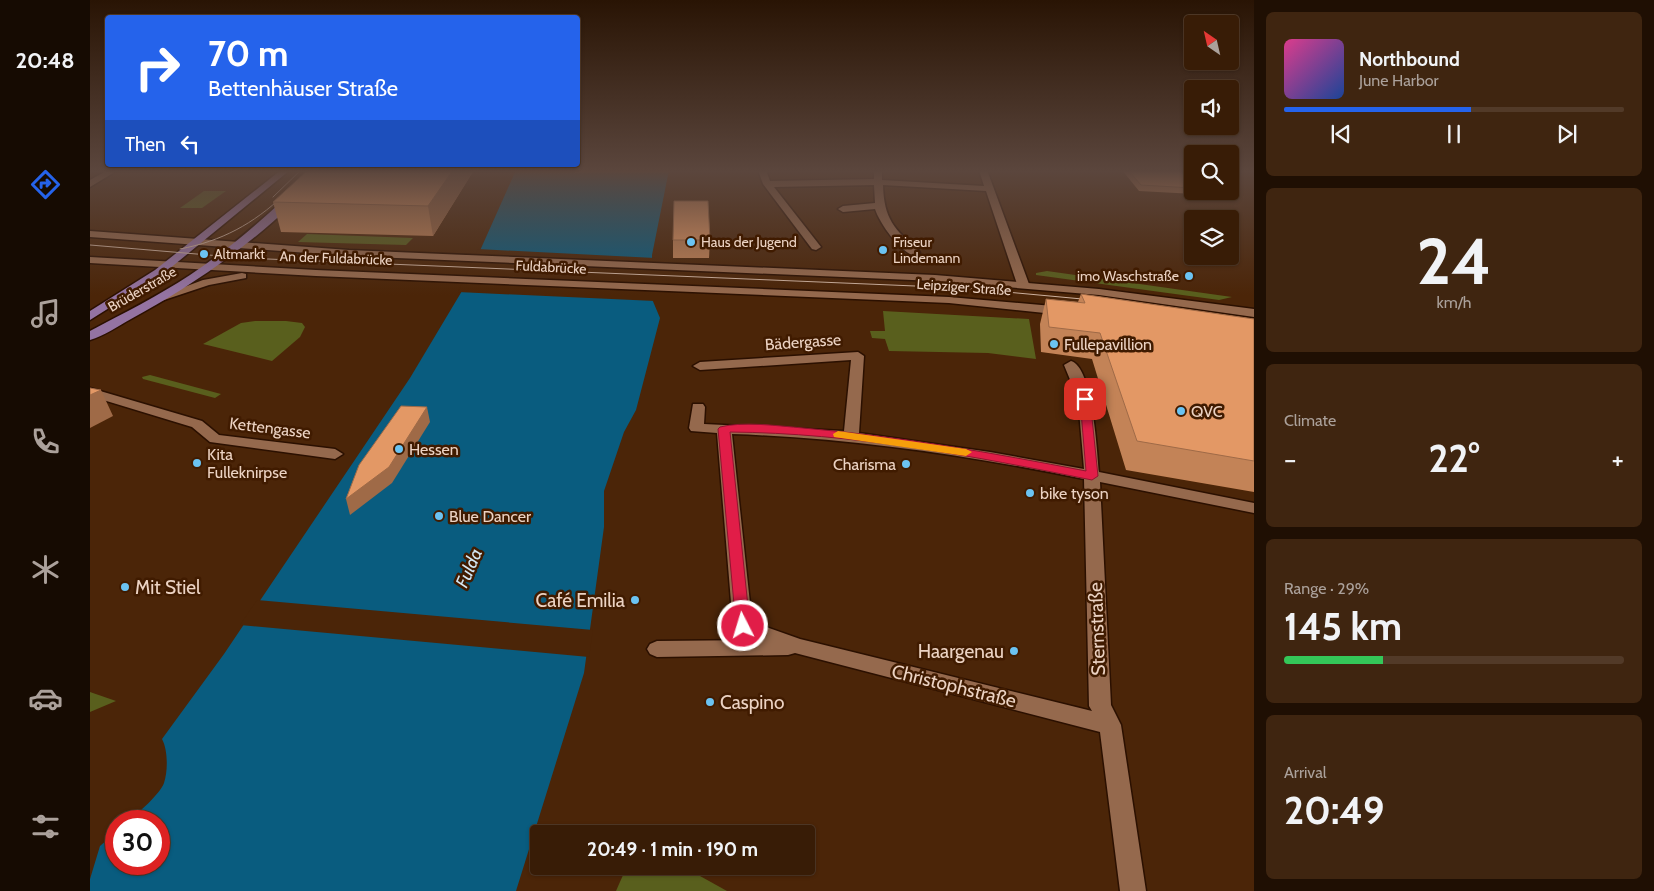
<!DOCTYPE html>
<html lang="en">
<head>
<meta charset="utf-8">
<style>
	:root { --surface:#381c06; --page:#3f2510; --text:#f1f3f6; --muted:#aba19b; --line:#523a28; --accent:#2563eb }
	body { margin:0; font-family:Cabin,sans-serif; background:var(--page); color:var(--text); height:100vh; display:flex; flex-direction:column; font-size:19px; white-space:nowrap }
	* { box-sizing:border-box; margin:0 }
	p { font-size:16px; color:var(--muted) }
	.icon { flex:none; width:28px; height:28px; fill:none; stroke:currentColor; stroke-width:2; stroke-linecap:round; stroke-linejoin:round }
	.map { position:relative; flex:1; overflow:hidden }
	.details { display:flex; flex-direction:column; gap:12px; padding:12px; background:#1f0f03; width:400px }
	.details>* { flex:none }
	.top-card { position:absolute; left:15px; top:15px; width:475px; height:152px; border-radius:5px; box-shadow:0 1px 4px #0004,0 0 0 1px var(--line); background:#2563eb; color:#fff; overflow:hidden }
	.needle { width:32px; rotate:326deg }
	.controls { position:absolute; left:1094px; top:15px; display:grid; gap:10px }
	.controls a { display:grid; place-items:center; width:55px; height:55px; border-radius:5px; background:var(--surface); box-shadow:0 1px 4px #0004,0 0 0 1px var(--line); font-size:25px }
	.speed { position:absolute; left:15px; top:810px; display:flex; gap:10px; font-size:25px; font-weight:700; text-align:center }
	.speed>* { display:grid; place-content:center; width:65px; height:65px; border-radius:50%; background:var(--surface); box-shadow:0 1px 4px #0004,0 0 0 1px var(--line); line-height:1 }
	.speed .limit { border:8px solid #d22; background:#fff; color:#111 }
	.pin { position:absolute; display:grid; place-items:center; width:42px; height:42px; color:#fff; margin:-21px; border-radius:10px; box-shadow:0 2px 8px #0006 }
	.me { position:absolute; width:55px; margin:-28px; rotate:355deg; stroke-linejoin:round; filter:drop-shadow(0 0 4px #0008) }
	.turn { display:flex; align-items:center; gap:18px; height:105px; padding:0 20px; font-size:22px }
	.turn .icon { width:65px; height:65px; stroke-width:2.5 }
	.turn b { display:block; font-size:35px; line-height:42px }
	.then { display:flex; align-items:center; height:48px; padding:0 20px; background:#0003; gap:10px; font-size:19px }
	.big { font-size:38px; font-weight:800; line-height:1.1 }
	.details .widget { flex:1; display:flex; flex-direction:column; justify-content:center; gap:8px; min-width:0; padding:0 18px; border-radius:8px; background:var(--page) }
	.details .dial { align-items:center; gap:0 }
	.dial b { font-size:65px; line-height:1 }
	.song { display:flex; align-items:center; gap:15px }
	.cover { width:60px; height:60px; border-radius:8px; background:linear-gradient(135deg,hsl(330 70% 55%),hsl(220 70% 35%)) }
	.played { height:5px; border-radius:2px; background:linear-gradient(90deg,var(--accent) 55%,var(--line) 55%) }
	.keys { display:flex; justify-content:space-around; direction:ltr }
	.heat { display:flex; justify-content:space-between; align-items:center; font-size:28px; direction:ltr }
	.charge { height:8px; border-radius:4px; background:linear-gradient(90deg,#34c759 29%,var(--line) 0) }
	.trip { position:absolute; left:440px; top:825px; width:285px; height:50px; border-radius:5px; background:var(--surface); box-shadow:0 1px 4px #0004,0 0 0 1px var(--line); font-weight:800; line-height:50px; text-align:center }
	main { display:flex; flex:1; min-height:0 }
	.tabs { display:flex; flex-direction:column; width:90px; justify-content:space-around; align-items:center; background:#160b02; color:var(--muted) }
	.tabs .icon { width:35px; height:35px }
	.tabs .current { color:var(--accent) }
	.tabs b { font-size:22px; color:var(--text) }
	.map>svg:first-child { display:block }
	.green { fill:#595f1d }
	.water { fill:#095c7f }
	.pier { fill:#4b2508 }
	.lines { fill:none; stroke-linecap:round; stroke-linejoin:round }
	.minor-casing { stroke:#2b1000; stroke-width:3 }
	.secondary-casing { stroke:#2b1000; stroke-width:3 }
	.primary-casing { stroke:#2b1000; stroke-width:3 }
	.minor { fill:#95694d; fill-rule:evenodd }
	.secondary { fill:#95694d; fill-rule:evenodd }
	.primary { fill:#9473a2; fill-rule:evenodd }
	.tram { stroke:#cdb19f; stroke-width:1 }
	.wall { fill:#c38357 }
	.shaded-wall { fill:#9f6a47 }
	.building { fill:#e39865; stroke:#9f6a47 }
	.route { fill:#e11d48; stroke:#92132f }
	.slow { fill:#f59e0b }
	.poi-dot { fill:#6bc3f2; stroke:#401b00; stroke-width:2 }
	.labels { text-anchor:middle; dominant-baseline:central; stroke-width:5; stroke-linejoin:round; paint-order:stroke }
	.far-poi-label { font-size:14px; fill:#ecd3c3; stroke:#401b00; text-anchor:start }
	.far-street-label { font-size:14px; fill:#ecd3c3; stroke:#401b00 }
	.street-label { font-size:16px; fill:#ecd3c3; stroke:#401b00 }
	.poi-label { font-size:16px; fill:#ecd3c3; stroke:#401b00; text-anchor:start }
	.water-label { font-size:18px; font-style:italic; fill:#d3e8f5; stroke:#401b00 }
	.near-poi-label { font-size:19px; fill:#ecd3c3; stroke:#401b00; text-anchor:start }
	.near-street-label { font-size:19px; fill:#ecd3c3; stroke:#401b00 }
</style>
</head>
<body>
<main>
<nav class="tabs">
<b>20:48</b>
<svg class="icon current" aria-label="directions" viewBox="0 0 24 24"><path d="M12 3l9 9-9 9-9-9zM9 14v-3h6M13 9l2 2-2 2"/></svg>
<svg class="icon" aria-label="music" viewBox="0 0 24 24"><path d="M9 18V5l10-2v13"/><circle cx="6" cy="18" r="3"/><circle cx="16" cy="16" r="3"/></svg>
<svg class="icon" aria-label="phone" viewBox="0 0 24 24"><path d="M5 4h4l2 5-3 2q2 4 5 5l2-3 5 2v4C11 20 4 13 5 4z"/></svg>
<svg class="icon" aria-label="climate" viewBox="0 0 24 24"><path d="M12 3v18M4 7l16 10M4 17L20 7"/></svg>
<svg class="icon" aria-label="car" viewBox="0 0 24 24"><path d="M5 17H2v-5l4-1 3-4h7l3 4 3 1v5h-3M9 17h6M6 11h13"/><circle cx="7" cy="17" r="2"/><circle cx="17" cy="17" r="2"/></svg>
<svg class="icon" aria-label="filters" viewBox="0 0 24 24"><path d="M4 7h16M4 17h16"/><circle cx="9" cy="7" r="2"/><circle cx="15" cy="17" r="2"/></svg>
</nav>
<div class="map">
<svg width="1164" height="891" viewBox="0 0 1164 891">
	<rect width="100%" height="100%" fill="#4b2508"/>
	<!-- green -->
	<g class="green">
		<path d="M114,191H136L112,208H90Z"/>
		<path d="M217,234L323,238L316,245L208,242Z"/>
		<path d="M957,271L1142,297L1129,300L946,275V273Z"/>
		<path d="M793,311L939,319L946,359L898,353L799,351L795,339L782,338L780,331H795Z"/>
		<path d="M165,321H196L212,323L215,327L210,337L182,361L113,344L151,323Z"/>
		<path d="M60,375L131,394L125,398L53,379L52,377Z"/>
		<path d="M0,692L26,701L0,712Z"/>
		<path d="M537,866H592L637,891H526Z"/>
	</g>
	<!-- water -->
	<path class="water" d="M426,170H579L562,255V299L570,318L546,410L534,432L514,491V527L494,673L426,891H0V879L10,846L26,832V864H69V821H39C48,813 70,794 74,783C78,771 78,750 72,739L134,654L320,378L372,291Z"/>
	<!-- pier -->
	<g class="pier">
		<path d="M388,249L565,258V301L368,292Z"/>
		<path d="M167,600L503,630L499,657L150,625Z"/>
	</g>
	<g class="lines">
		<!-- minor casing -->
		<g class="minor-casing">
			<g id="minor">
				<path d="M18,170H28L0,187V180Z"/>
				<path d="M668,170H676L680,181L784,179V170H792V180L894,186L889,170H897L939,284L933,287L927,284L896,191L793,185C794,219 804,229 829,251L830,253L825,256C810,252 790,224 785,209L753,212L748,209L753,206L785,203L784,185L684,187L731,247L726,250L722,249L673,184Z"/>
				<path d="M768,352L774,356L769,433L900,452L994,469L988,399L974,365L981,361C1003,367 1007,452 1009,472L1164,503V513L1010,482L1021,705L1031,725L1056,891H1030L1010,732L705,653L698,655L567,657L560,654L557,649L560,644L567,641L670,640L646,631L643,626L627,433L601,431L599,428L603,404H613L615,407L614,424L754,431L761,360L610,370L603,366L610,362ZM642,434C761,438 877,455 994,479L999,706L1002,711L710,639L662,622Z"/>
				<path d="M0,388L112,421L129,435L245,449L253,454L245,459L120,442L102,427L0,396Z"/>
			</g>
		</g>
		<!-- secondary casing -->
		<g class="secondary-casing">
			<g id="secondary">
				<path d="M0,231L259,250L845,275L1009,289L1164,309V317L1009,295L845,281L259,256L0,237Z"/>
				<path d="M0,257L226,270L859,297L974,307L980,311L974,315L859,303L226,276L0,263Z"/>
				<path d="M152,273L156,274V278L119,285L71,301L65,298L113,280Z"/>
			</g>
		</g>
		<!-- primary casing -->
		<g class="primary-casing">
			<g id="primary">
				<path d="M191,170H200L73,274L0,320V311L65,270Z"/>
				<path d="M225,170H234C185,229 108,283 41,319C28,326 14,336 0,340V331C34,313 68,296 100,275C145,245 186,208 225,170Z"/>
			</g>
		</g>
		<!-- minor -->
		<use href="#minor" class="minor"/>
		<!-- secondary -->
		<use href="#secondary" class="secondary"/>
		<!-- primary -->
		<use href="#primary" class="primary"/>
		<!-- tram -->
		<g class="tram">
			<path d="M183,197L211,170"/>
			<path d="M0,245L154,258L873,288L1003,300"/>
			<path d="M90,249C132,241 163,224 194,195"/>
		</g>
	</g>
	<!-- wall -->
	<g class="wall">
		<path d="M384,170L343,236L191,232L183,202Z"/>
		<path d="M1032,170H1090L1102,184V191H1106L1105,194L1049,191Z"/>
		<path d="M583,240H620L619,258H583Z"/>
		<path d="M991,294L1164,319V492L1036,470L1002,359L951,352L950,324L956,299L988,302Z"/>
	</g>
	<!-- shaded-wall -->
	<g class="shaded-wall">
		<path d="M363,170H384L343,236L338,206Z"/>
		<path d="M11,390L23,416L0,428V393Z"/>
		<path d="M337,407L340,422L302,483L260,515L256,499Z"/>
	</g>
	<!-- building -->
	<g class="building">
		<path d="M218,170H363L338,206L183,202Z"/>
		<path d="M1038,170H1090L1102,184V188L1051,185Z"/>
		<path d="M584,201H618L620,240H583Z"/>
		<path d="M991,294L1164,319V461L1047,441L1010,333L959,327L956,299L995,303Z"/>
		<path d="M0,388L11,390L0,395Z"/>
		<path d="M311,406L337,407L299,467L256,499L269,465Z"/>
	</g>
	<!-- sky -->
	<linearGradient id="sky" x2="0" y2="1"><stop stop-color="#291404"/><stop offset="0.58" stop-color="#5b463d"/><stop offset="1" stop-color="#5b463d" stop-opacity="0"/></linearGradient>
	<rect width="1164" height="295" fill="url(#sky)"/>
	<!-- route -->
	<path class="route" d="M995,396L1000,399L1008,476L1002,480C883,456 762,433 640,432L660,626L658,630H648L646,626L628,429L630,427C653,421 689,426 713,428C809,436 902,453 996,471L990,399Z"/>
	<!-- slow -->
	<path class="slow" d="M748,431L876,449L882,452L876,456L744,437L743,434Z"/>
	<!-- markers -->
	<g class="poi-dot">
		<circle cx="601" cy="242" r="5"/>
		<circle cx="793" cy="250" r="5"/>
		<circle cx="114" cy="254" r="5"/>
		<circle cx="1099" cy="276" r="5"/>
		<circle cx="964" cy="344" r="5"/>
		<circle cx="1091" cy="411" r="5"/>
		<circle cx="309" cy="449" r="5"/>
		<circle cx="107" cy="463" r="5"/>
		<circle cx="816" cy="464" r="5"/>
		<circle cx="940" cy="493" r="5"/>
		<circle cx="349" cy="516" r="5"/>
		<circle cx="35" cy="587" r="5"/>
		<circle cx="545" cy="600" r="5"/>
		<circle cx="924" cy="651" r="5"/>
		<circle cx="620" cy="702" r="5"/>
	</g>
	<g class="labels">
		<!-- far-poi labels -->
		<g class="far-poi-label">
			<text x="611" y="242">Haus der Jugend</text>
			<text x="803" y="242">Friseur<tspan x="803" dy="16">Lindemann</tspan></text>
			<text x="124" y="254">Altmarkt</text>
			<text x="1089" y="276" text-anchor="end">imo Waschstraße</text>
		</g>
		<!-- far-street labels -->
		<g class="far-street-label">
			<text transform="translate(246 258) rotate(2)">An der Fuldabrücke</text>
			<text transform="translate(461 267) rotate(3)">Fuldabrücke</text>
			<text transform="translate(874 287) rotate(4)">Leipziger Straße</text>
			<text transform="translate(52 289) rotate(-30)">Brüderstraße</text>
		</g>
		<!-- street labels -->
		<g class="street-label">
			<text transform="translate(713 342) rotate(-4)">Bädergasse</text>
			<text transform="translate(180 428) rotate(7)">Kettengasse</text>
		</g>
		<!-- poi labels -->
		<g class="poi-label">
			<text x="974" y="344">Fullepavillion</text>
			<text x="1101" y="411">QVC</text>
			<text x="319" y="449">Hessen</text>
			<text x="117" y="454">Kita<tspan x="117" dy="18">Fulleknirpse</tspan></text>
			<text x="806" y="464" text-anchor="end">Charisma</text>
			<text x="950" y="493">bike tyson</text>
			<text x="359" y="516">Blue Dancer</text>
		</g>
		<!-- water labels -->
		<g class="water-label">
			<text transform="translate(379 568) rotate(-67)">Fulda</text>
		</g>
		<!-- near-poi labels -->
		<g class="near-poi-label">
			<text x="45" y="587">Mit Stiel</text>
			<text x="535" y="600" text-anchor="end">Café Emilia</text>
			<text x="914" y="651" text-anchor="end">Haargenau</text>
			<text x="630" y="702">Caspino</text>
		</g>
		<!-- near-street labels -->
		<g class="near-street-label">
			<text transform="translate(1007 629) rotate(-92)">Sternstraße</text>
			<text transform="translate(864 686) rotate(14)">Christophstraße</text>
		</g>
	</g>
</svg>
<div class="controls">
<a><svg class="needle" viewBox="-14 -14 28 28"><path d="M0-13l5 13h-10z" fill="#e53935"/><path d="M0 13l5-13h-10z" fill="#aba19b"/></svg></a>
<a><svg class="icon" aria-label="sound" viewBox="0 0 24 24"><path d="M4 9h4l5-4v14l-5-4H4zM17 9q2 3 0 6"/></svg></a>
<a><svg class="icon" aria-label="search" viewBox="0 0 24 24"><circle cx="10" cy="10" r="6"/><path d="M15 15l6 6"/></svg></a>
<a><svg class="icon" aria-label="layers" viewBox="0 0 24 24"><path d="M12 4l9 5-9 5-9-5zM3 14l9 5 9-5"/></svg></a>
</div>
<div class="speed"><div class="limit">30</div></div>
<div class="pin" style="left:995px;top:399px;background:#d93025"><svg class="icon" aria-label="arrive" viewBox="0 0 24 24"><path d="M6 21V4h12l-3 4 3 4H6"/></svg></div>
<svg class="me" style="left:653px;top:626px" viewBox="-20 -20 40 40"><circle r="17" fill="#e11d48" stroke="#fff" stroke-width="3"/><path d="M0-11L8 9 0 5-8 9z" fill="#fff"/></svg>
<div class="trip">20:49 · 1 min · 190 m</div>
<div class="top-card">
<div class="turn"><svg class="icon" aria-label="right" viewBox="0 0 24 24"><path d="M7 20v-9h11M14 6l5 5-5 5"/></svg><div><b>70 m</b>Bettenhäuser Straße</div></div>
<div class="then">Then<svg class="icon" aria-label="left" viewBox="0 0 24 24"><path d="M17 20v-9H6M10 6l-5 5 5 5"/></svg></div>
</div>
</div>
<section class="details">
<div class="widget">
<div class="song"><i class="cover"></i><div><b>Northbound</b><p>June Harbor</p></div></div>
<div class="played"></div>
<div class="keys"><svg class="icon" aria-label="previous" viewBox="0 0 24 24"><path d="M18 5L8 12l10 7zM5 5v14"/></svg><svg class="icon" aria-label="pause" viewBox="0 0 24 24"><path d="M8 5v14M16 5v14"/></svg><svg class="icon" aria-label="next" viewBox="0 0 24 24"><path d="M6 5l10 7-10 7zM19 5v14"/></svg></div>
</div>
<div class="widget dial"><b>24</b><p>km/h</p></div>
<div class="widget"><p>Climate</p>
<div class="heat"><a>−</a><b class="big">22°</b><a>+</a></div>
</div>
<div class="widget"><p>Range · 29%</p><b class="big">145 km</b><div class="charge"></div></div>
<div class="widget"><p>Arrival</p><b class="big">20:49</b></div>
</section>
</main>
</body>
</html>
